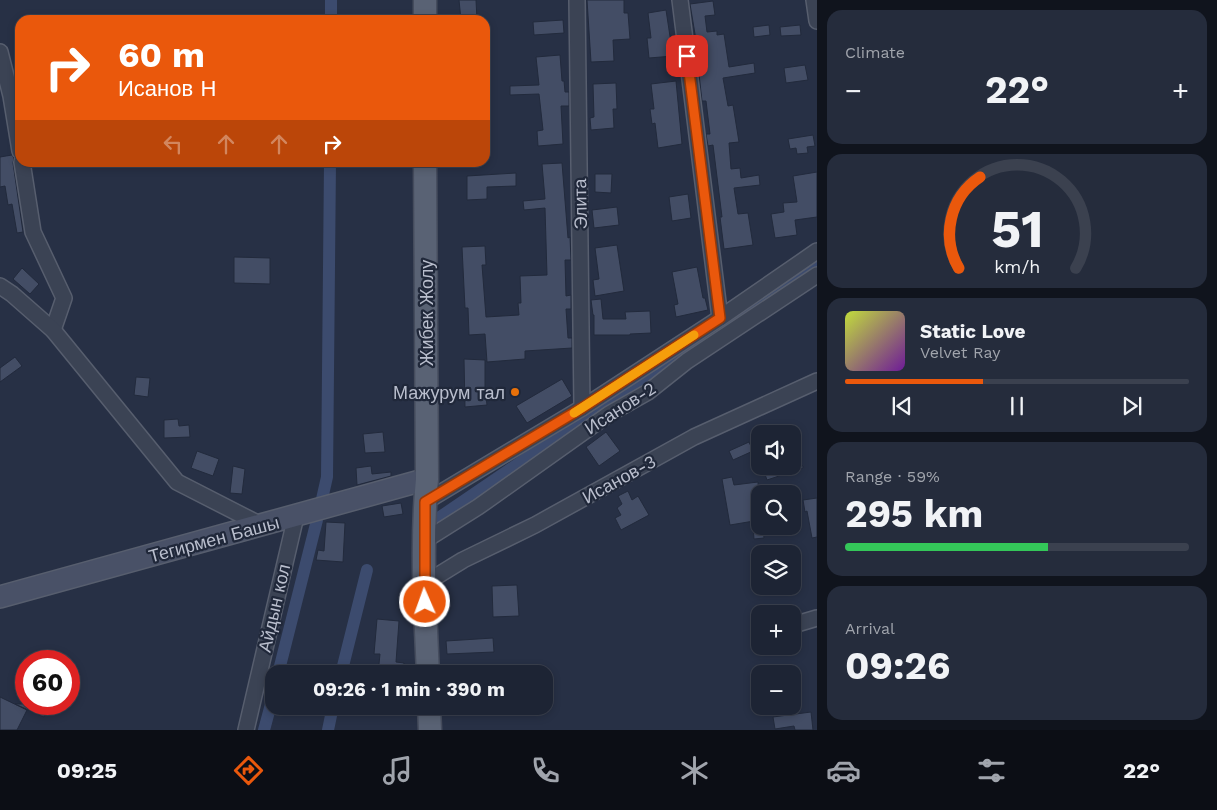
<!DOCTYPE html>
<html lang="en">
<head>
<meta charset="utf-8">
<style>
	:root { --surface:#1d2434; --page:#252c3c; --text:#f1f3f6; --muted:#a0a4ac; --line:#3b414f; --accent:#ea580c }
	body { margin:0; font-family:"Work Sans",sans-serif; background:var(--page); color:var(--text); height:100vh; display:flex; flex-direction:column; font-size:19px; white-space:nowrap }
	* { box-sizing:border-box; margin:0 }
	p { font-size:16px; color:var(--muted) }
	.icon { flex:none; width:28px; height:28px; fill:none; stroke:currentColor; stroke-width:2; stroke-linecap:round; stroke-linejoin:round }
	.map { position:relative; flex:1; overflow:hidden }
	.panel { display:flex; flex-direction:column; gap:10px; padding:10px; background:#10141d; width:400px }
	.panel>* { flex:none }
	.top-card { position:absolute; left:15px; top:15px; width:475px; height:152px; border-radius:15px; box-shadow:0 2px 8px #0003,0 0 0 1px var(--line); background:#ea580c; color:#fff; overflow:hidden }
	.fabs { position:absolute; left:751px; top:425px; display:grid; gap:10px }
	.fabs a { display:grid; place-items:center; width:50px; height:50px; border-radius:10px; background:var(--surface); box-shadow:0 2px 8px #0003,0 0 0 1px var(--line); font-size:25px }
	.speed { position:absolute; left:15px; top:650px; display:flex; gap:10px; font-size:25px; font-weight:700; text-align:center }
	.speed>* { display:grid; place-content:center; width:65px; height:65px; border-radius:50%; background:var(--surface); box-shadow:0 2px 8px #0003,0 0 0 1px var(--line); line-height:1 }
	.speed .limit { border:8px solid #d22; background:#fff; color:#111 }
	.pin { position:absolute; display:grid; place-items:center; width:42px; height:42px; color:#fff; margin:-21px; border-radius:10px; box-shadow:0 2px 8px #0006 }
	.me { position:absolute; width:55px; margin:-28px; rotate:358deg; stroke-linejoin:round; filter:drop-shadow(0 0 4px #0008) }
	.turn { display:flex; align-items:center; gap:18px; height:105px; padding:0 20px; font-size:22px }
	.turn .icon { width:65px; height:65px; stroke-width:2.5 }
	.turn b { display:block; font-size:35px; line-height:42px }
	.lanes { display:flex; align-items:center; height:48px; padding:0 20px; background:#0003; justify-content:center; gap:25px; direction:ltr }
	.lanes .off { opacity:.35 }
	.big { font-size:38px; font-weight:700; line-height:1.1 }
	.panel .card { flex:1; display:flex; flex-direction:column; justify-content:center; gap:8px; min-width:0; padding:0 18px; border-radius:15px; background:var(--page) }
	.panel .dial { align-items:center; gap:0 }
	.dial svg { height:130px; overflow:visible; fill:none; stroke:var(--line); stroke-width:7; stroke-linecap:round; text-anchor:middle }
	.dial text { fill:var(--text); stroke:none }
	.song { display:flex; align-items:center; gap:15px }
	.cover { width:60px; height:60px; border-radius:8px; background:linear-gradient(135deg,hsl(70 70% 55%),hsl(280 70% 35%)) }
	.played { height:5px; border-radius:2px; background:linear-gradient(90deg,var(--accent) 40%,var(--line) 40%) }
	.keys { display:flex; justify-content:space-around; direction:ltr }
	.heat { display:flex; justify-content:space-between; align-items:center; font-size:28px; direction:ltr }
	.charge { height:8px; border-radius:4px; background:linear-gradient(90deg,#34c759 59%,var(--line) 0) }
	.trip { position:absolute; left:265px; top:665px; width:288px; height:50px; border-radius:15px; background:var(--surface); box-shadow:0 2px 8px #0003,0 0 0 1px var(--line); font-weight:700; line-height:50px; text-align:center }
	.menu { display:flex; height:80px; justify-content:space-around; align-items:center; background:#0c0e15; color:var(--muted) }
	.menu .icon { width:35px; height:35px }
	.menu .on { color:var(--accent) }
	.menu b { font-size:22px; color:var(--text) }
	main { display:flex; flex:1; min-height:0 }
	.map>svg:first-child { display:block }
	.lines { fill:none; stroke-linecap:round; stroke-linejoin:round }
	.canal { stroke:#3c4b6e; stroke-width:12 }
	.building { fill:#434d65; stroke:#222a3c }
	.street-casing { stroke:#575e6e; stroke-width:18 }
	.secondary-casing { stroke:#575e6e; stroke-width:24 }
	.primary-casing { stroke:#454c5d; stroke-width:25 }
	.street { stroke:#3b4354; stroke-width:15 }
	.secondary { stroke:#495167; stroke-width:21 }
	.primary { stroke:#596274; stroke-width:22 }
	.route-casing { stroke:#983908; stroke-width:12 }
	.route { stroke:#ea580c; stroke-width:9 }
	.slow { stroke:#f59e0b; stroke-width:9 }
	.food-dot { fill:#e8710a; stroke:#20283a; stroke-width:2 }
	.labels { text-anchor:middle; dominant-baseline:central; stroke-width:4.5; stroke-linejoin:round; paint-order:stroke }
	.street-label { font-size:18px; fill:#b9becd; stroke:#20283a }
	.poi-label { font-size:18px; fill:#b9becd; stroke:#20283a; text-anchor:end }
</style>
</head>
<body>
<main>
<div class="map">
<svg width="817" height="730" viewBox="0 0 817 730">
	<rect width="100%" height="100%" fill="#273045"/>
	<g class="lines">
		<!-- canal -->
		<g class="canal">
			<path d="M331,20V0"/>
			<path d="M727,322L817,262"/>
			<path d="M322,499L327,477L330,162"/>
			<path d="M440,517L700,340"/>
			<path d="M278,674L317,520"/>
			<path d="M341,674L367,570"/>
			<path d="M264,730L274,693"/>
			<path d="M328,730L333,706"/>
		</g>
	</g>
	<!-- building -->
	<g class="building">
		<path d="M459,0H476L477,20H461Z"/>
		<path d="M587,0H624V13H628L630,39L613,40L614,61L591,62Z"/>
		<path d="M713,1L715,15L705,16L707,32L717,31V35L724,34L729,67L754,63L755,73L723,78L728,106L733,105L739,142L729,143L731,169L740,168L741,178L759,175L760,185L734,188L738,214L748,213L753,245L724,249L720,217H722L713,145L708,146L706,134H710L706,101H702L698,65L700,64L690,4Z"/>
		<path d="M666,10L673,56L649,58L647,38H651L648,13Z"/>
		<path d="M563,20L564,33L534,35L533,22Z"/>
		<path d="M769,25L770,35L754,37L753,27Z"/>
		<path d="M800,25L801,35L781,36L780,27Z"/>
		<path d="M560,55L562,81H564L565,92H569V106H561L563,144L538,146L537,131L543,130L539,94L510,95V86L539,85L536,57Z"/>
		<path d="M805,65L808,80L786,83L784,68Z"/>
		<path d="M676,81L682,144L658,148L655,123L652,124L650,109H654L651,84Z"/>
		<path d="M616,83L617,109H613L614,128L591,130L590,118L594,117L593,84Z"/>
		<path d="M813,135L815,146L807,147L808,153L797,154L796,148L790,149L788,139Z"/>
		<path d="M12,155L14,158L13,163L23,232L17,233L12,204L8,205L5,186L0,187V157Z"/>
		<path d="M562,163L568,238L570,237L571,260H565L566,296L571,295V309H566L568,338H572V348L525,351V359L487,362L485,334L469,335L468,308H465L462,247L485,246L486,265H482L486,317L519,315L518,303H521L520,276L547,275L545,208L524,210L523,201L545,199L542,164Z"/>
		<path d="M817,172V217L795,220L797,235L775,238L771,214L784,212L783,203L797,202L793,176Z"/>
		<path d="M516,173V186L487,187V199L467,200V176Z"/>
		<path d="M595,174H612L611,193L595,192Z"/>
		<path d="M688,194L691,218L672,221L669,197Z"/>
		<path d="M617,207L619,225L594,228L592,210Z"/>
		<path d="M617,245L624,291L595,296L593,280L599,279L595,248Z"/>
		<path d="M234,257L270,258V284L234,283Z"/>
		<path d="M697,267L703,298H705L708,310L676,317L674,305L678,304L672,272Z"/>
		<path d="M22,268L39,284L30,294L13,279Z"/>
		<path d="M601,299L603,319H626L625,312L650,311L651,333L630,334V335H594V315H593L591,300Z"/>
		<path d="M15,357L22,366L0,382V368Z"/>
		<path d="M464,359L485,360V387L487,405L465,407Z"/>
		<path d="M136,377L150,378L148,397L134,395Z"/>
		<path d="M562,379L572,396L527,423L516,406Z"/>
		<path d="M178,419L179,426L189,425L190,437L164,438V420Z"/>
		<path d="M383,432L385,452L365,453L363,434Z"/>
		<path d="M606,432L620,451L599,466L586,447Z"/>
		<path d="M749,442L753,451L733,460L729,451Z"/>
		<path d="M197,451L219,459L213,476L191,468Z"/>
		<path d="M233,466L245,469L242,494L230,493Z"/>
		<path d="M371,466L372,474L391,472V476L357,485L356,468Z"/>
		<path d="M762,466H803V468L767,480Z"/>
		<path d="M732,477L734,485L758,482L760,520L730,525L722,479Z"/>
		<path d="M628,491L632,500L638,496L649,515L621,530L615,518L621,515L617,508L622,504L618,496Z"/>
		<path d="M817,498V537L812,538L807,511L805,512L803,500Z"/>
		<path d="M401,503L403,514L384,517L382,506Z"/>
		<path d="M326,522L345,523L343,562L316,560L318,550L324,551Z"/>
		<path d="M753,526H763L764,538L754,539Z"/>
		<path d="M517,585L519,616L493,617L492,586Z"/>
		<path d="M377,619L399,621L396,662L404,663L403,674H378L380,654H374Z"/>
		<path d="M493,638L494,652L447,654L446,641Z"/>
		<path d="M0,697L27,710L17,730H0Z"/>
		<path d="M15,704H42L49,707L44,717Z"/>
		<path d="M811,712L813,730H795L794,726L775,729L773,717Z"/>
	</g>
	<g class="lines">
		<!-- street casing -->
		<g class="street-casing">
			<g id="street">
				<path d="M577,0L582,408"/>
				<path d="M680,0L720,318"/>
				<path d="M814,0L817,21"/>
				<path d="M0,52L11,96L20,151"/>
				<path d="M22,162L33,232L64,298L53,330"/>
				<path d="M0,286L12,294L53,330L177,482L261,525"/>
				<path d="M425,502L582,408L720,318L817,251"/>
				<path d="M424,541L478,507L609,414L648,392L687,361L817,275"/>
				<path d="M424,584L463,560L535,525L694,437L817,381"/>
				<path d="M800,623L817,618"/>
				<path d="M246,730L296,516"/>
			</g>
		</g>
		<!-- secondary casing -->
		<g class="secondary-casing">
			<path id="secondary" d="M0,597L427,479"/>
		</g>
		<!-- primary casing -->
		<g class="primary-casing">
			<g id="primary">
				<path d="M425,0V20"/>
				<path d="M425,162L427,479C421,544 425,609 428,674"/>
				<path d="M429,706L430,730"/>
			</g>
		</g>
		<!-- street -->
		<use href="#street" class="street"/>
		<!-- secondary -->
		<use href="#secondary" class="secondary"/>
		<!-- primary -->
		<use href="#primary" class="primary"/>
	</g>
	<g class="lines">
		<!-- route casing -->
		<g class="route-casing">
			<path id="route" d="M425,602V502L582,408L720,318L687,56"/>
		</g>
		<!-- route -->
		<use href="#route" class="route"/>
		<!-- slow -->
		<path class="slow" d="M574,413L694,335"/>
	</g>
	<!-- markers -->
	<circle class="food-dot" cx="515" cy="392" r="5"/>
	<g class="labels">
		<!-- street labels -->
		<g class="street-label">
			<text transform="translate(580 204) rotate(-91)">Элита</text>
			<text transform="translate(426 313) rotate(-90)">Жибек Жолу</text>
			<text transform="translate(620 408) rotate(-33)">Исанов-2</text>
			<text transform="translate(619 479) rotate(-29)">Исанов-3</text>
			<text transform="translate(214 539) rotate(-15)">Тегирмен Башы</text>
			<text transform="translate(274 608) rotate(-77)">Айдын кол</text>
		</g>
		<!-- poi labels -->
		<g class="poi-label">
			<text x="505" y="392">Мажурум тал</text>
		</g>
	</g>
</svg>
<div class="fabs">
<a><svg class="icon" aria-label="sound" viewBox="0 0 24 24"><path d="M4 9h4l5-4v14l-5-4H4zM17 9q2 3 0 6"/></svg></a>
<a><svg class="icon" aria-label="search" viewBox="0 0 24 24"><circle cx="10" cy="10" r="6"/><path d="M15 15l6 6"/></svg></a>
<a><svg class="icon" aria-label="layers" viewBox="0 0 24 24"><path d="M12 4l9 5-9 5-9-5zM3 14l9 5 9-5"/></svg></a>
<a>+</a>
<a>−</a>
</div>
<div class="speed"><div class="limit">60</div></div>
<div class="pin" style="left:687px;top:56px;background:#d93025"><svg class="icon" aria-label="arrive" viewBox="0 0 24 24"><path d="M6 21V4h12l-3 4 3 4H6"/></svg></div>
<svg class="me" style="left:425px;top:602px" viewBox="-20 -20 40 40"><circle r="17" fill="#ea580c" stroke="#fff" stroke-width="3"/><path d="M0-11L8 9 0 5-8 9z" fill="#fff"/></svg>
<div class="trip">09:26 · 1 min · 390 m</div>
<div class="top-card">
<div class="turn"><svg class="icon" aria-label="right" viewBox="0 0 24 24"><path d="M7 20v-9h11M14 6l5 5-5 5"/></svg><div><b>60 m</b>Исанов Н</div></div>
<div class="lanes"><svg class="icon off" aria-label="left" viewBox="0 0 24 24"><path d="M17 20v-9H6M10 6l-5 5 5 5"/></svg><svg class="icon off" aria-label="ahead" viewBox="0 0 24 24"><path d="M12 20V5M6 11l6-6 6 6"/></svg><svg class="icon off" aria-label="ahead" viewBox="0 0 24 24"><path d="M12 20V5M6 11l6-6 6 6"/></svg><svg class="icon" aria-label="right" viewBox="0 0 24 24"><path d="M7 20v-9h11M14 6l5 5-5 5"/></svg></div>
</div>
</div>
<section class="panel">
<div class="card"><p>Climate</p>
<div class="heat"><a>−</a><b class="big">22°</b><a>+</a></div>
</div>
<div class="card dial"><svg viewBox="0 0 100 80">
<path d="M14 69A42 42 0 1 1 86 69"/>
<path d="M14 69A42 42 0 0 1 27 13" stroke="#ea580c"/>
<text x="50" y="56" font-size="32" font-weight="700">51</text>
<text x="50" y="72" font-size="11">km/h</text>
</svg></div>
<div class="card">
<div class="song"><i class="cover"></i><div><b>Static Love</b><p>Velvet Ray</p></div></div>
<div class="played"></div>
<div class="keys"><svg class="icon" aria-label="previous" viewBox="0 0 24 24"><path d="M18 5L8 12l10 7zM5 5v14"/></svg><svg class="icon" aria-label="pause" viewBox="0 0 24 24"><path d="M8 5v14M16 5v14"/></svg><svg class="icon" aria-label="next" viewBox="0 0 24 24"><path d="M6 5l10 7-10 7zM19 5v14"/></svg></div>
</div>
<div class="card"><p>Range · 59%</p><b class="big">295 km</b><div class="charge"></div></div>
<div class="card"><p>Arrival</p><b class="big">09:26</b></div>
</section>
</main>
<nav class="menu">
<b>09:25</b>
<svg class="icon on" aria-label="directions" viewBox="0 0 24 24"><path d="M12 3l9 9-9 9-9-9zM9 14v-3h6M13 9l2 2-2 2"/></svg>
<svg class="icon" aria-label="music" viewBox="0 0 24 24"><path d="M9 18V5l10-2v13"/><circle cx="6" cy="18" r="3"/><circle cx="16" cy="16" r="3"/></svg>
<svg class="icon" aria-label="phone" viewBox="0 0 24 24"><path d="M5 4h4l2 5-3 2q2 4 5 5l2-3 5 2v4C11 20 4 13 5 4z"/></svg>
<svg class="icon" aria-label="climate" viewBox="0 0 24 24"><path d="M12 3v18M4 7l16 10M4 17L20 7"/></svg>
<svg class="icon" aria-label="car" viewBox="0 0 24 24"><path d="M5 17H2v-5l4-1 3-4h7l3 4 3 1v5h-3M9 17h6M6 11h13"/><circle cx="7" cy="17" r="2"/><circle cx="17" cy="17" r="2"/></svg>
<svg class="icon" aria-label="filters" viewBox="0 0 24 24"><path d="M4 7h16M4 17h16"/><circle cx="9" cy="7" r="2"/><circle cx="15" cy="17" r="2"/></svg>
<b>22°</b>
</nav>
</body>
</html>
